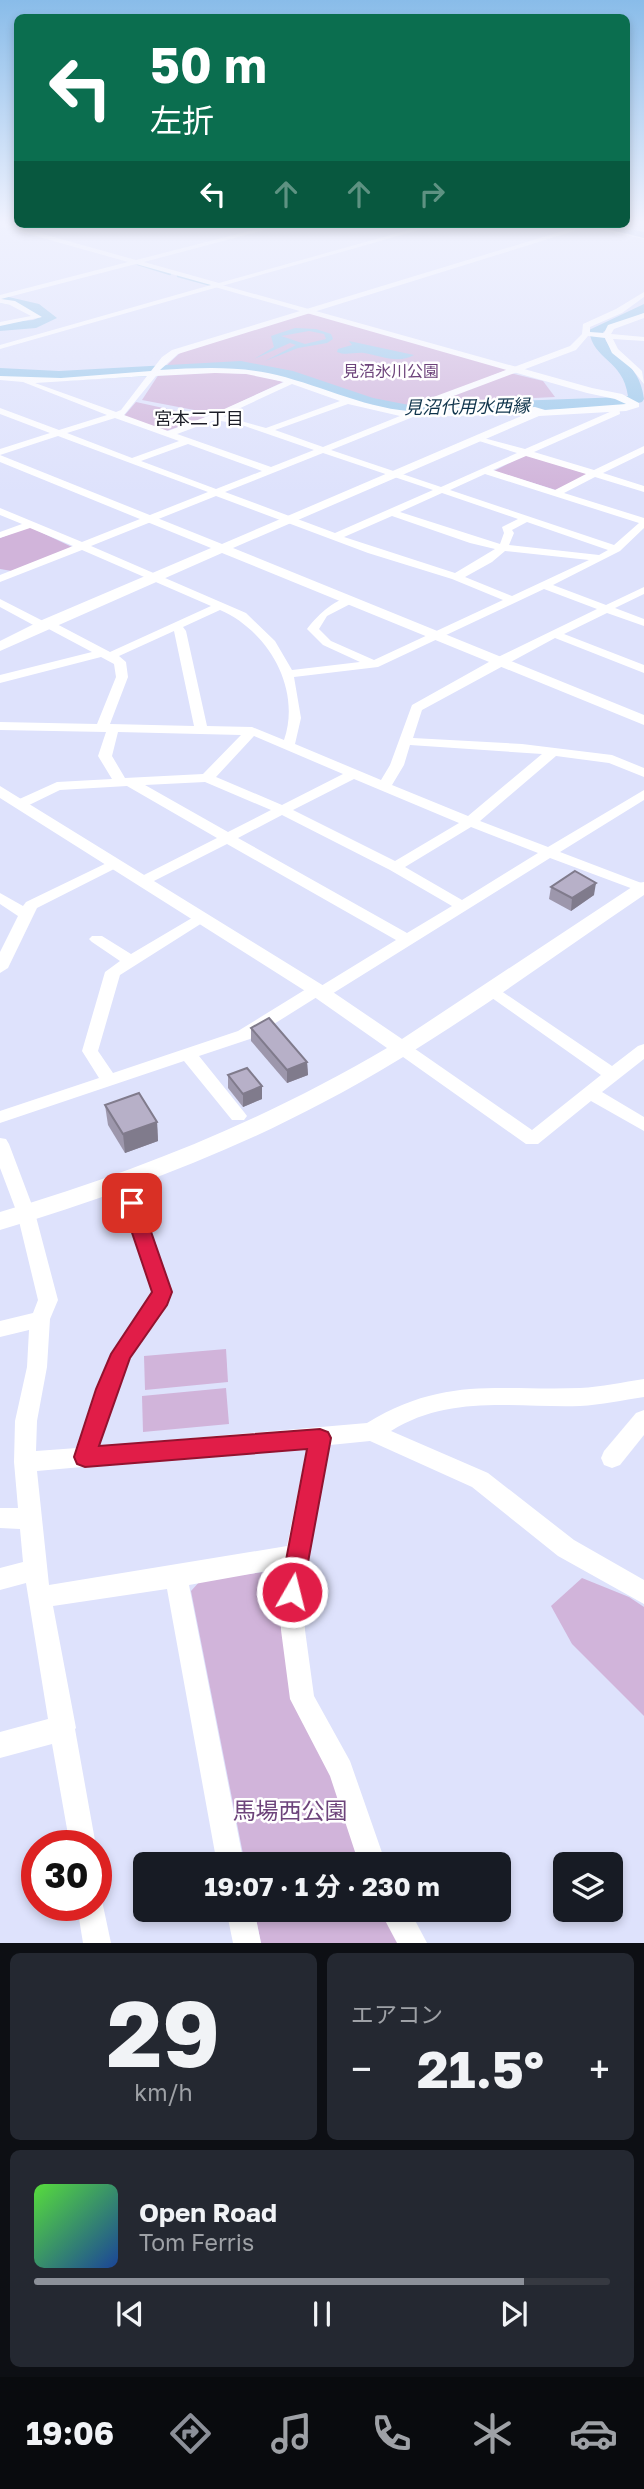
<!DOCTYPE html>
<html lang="ja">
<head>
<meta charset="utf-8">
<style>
	:root { --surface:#171b24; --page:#242831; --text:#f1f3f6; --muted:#9ea1a6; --line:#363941; --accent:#8c9099 }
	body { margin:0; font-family:"Golos Text","Noto Sans JP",sans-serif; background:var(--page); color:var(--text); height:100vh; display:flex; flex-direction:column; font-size:26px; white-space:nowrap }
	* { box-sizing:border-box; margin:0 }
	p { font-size:23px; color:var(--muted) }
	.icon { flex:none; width:38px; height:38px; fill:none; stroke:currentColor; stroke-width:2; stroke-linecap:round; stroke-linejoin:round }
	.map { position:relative; height:1943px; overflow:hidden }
	.details { display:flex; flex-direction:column; gap:10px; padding:10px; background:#0d0f14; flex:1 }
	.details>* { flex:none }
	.banner { position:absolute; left:14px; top:14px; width:616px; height:214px; border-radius:10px; box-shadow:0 4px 10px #0003; background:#0b6e4f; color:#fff; overflow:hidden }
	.buttons { position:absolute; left:553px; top:1852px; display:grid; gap:14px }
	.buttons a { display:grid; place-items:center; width:70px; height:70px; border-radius:10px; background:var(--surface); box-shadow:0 4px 10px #0003; font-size:35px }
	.speed { position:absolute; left:21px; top:1830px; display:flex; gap:14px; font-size:35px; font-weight:700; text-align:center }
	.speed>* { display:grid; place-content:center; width:91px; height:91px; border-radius:50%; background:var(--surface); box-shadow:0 4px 10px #0003; line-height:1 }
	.speed .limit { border:10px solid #d22; background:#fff; color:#111 }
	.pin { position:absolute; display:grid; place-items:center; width:60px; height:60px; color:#fff; margin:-30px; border-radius:14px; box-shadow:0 4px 10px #0006 }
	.me { position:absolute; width:77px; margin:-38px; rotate:8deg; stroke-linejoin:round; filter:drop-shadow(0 0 5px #0008) }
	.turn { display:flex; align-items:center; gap:24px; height:147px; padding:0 21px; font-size:32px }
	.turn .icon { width:91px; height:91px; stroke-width:2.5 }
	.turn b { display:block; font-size:49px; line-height:60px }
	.lanes { display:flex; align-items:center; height:66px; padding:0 21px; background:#0003; justify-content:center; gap:35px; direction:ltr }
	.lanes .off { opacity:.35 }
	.big { font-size:52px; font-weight:700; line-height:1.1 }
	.details .tile { flex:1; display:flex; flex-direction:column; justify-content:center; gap:10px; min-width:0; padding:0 24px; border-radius:10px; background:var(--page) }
	.details .dial { align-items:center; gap:0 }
	.dial b { font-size:91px; line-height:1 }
	.song { display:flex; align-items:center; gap:21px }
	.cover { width:84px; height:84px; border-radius:10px; background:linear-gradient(135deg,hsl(110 70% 55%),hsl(220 70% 35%)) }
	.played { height:7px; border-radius:4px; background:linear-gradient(90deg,var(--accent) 85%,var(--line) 85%) }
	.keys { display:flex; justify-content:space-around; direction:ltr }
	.heat { display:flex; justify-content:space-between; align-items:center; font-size:38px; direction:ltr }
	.details .tiles { flex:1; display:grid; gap:10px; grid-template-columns:1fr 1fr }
	.tile:last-child { grid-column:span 2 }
	.trip { position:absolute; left:133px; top:1852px; width:378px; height:70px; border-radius:10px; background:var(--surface); box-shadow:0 4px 10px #0003; font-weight:700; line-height:70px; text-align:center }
	.tab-bar { display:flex; height:112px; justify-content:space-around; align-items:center; background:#090b0e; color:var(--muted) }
	.tab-bar .icon { width:49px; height:49px }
	.tab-bar .current { color:var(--accent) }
	.tab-bar b { font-size:32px; color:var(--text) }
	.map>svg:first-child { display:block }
	.green { fill:#d1b4da }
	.water { fill:#9ac8ea; fill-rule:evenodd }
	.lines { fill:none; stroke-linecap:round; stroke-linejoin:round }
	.stream { stroke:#9ac8ea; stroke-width:2.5 }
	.river { fill:#9ac8ea; fill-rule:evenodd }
	.minor { fill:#fff; fill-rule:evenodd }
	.tertiary { fill:#fff; fill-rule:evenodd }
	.trunk { fill:#9cbae8; fill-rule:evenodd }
	.wall { fill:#9d97ac }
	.shaded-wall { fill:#807b8c }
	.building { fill:#b7b0c8; stroke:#807b8c; stroke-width:2 }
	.route { fill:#e11d48; stroke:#92132f; stroke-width:2 }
	.labels { text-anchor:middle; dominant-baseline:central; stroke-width:5; stroke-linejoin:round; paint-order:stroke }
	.far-park-label { font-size:16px; fill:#6d447b; stroke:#fff }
	.far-water-label { font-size:18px; font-style:italic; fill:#0e334b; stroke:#fff }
	.far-neighbourhood-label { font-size:18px; fill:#1c1d27; stroke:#fff }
	.near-park-label { font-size:23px; fill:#6d447b; stroke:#fff }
</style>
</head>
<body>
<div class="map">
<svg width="644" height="1943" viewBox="0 0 644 1943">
	<rect width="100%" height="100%" fill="#dee2fc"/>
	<!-- green -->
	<g class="green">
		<path d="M309,312L509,369L410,408L384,404L274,368L244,364L166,366L181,352Z"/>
		<path d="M202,372L257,374L283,382L215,414L142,400L159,374Z"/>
		<path d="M510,373L543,381L555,397L433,403Z"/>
		<path d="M136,402L204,417L205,418L166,431L124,416Z"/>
		<path d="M525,455L588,474L556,490L494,471Z"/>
		<path d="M26,528H32L72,547L12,571L0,569V538Z"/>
		<path d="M226,1349L228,1382L145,1390L144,1356Z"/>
		<path d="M226,1388L229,1424L143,1432L142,1396Z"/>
		<path d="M280,1570L288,1577L284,1626L364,1864H245L191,1591L201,1580Z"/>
		<path d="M582,1578L629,1597L644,1607V1716L572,1644L551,1606Z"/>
		<path d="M254,1909H384L400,1943H261Z"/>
	</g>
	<!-- water -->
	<g class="water">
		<path d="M295,328L316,329L331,334L333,339L327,343L298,348L265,361L296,345L290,343L254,359L274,347L271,336ZM309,331L324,334L326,339L305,344L281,336Z"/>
		<path d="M349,341L414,355C398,364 381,356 364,353C354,352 346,356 337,352L338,349L352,345Z"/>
	</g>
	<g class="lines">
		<!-- stream -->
		<g class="stream">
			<path d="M138,264L170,274"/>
			<path d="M178,276L211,285"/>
		</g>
		<!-- river -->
		<g class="river">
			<path d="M0,295L39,304L57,318L36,328L0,331V323L33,320L41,317L22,307L0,303Z"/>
			<path d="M644,304V313L603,332C608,358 639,358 644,399L642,402L622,407L409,415L363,405L285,378L241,371L59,381L0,378V368L59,371L241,361L293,371L373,398L409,405L622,397L628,396C623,359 593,361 589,330Z"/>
		</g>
		<!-- minor -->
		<g class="minor">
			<path d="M0,222L136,260L277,224H287L144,262L219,283L430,224H440L0,349V345L211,285L136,264L1,299L15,301L42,317L0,326V322L31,316L10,305L0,303V295L128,262L0,226Z"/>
			<path d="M578,224H594L644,235V239L587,227L178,354L160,370C196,368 233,366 268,373C316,383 360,407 409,411L412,405L570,346L582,334L583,324L616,309L644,292V297L622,313L590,327V332L604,333L608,325L644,313V318L614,329L611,334L644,337V341L613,339L618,349L642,371L644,384L632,369L612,353L605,338L588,336L576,350L419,409L418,411L535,407L545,410V414L413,417L331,450L441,487L517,453L476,440V436L525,449L612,411L613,406H619L620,414L534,452L594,470L644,446V453L603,473L644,486V492L595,477L564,493L644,518V528L620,551L553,585L606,605L644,587V594L615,608L644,619V626L607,613L564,634L644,665V673L555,638L422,710L413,738L522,744L612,755L644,768V777L609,763L556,756L480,821L548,847L644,790V800L560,852L644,884V893L550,858L327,997H317L250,1039L199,1056L244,1112L247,1116L244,1120H232L184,1061L0,1123V1111L99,1078L82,1051L105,972L120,961L92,942L89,939L92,936H102L131,954L197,915H207L210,918L120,975L98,1051L113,1073L238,1031L311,986H321L396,940L227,844L148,884H138L136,881L138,878L217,838L127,786L60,790L25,807H15L13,804L15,801L57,782L112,779L98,756L106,732L0,730V722L97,724L116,677L114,664L101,657L0,683V675L92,652L45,627H37L0,607V599L43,621H51L110,652L211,606L82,550L0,582V575L73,546L30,528L0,538V532L22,524L0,515V508L82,542L208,492L58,436L0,455V449L50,433L0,414V408L59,430L107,415L23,382L0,380V376L61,378L151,371L162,357L172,350L579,226ZM215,373L246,374L284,382L211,415L168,431L124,415L156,376ZM147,376L121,410L116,412L35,383ZM292,384L340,401L266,428L223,416ZM348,404L400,416L323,447L275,430ZM115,418L179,441L132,458L67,433ZM215,420L239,424L314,450L271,467L177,434ZM188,444L262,471L216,489L141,461ZM323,453L433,490L335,533L225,492ZM526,456L586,474L555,490L493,470ZM485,474L639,523L614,545L450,490ZM442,493L518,519L502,527L504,533L500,544L400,512ZM216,496L368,553L452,579L503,600L374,660L331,641L319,629L327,616L358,600C342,590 316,617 307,629L323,645L360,662L292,670L275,641L246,613L91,546ZM392,516L470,543L495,549L455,573L344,537ZM527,522L608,550L599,555L509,545L514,533L512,530ZM505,551L589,560L512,596L465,577L492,562ZM544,589L597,609L496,658L412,705L390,765L381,780L295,744L301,718L294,677L378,667ZM220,610C267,630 302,688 284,740L252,727L207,726L186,631L183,627ZM174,631L194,726L110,724L128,677L126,662L119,656ZM118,732L241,735L203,774L125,778L112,756ZM254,736L343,774L282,805L216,777ZM410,745L542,754L468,816L392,785L404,765ZM354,779L459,823L395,861L293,810ZM205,782L271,810L228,832L145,785ZM282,815L390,870L452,906L407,933L238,838ZM471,827L538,853L462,900L405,867Z"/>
			<path d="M115,859L122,863L120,866L37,908L8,968L0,973V952L18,916L0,904V893L23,906L26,902Z"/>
			<path d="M491,984L612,1066L638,1046L644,1044V1059L602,1092L644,1117V1131L591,1101L538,1144H526L396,1052L394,1048L396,1044H408L532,1130L601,1075L485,993L483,989L485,985Z"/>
			<path d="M0,1138L6,1139L9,1144L35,1213L58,1300L50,1319L47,1367L37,1421L36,1451L77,1448L95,1389L111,1354L151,1298L152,1292L115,1180L117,1175L124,1173L131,1175L133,1180L172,1292C166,1317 143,1336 130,1357C115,1383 108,1417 99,1446L367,1423C444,1376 496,1391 580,1388C602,1387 623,1382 644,1379V1397C623,1400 601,1405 580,1406C515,1408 450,1394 391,1431L488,1473L574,1540L644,1580V1604L558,1556L472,1487L370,1441L330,1445L309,1555L304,1592L305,1630L314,1696L350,1761L386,1864H359L330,1776L290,1699L281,1630L280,1592L284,1568L189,1585L244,1864H217L167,1589L53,1606L76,1728L75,1729L96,1846H70L52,1744L0,1758V1732L48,1719L26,1583L0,1590V1568L23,1562L20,1529L0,1528V1508H18L14,1462L15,1421L27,1367L29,1330L0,1337V1321L33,1313L38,1300L17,1213L0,1168ZM307,1447L287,1546L49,1585L37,1471Z"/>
			<path d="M644,1410V1435L620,1465L612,1468L604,1465L601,1458L604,1451L636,1413Z"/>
			<path d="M96,1894L101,1896L111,1943H83L77,1906H96Z"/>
			<path d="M226,1909H254L261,1943H233Z"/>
			<path d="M379,1909H409L427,1943H397Z"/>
		</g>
		<!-- tertiary -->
		<g class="tertiary">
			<path d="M215,283L592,388L622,394L639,403V407L626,411L539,416L233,548L644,715V725L222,553L0,651V641L42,620L211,548L0,462V455L222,544L533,411L626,404L615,399L587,393L215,287Z"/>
			<path d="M0,786L324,986L402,1039L638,883L644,882V895C539,966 437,1043 324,1102C221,1157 112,1196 0,1230V1212C136,1172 265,1120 387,1048L310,994L0,798Z"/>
		</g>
		<!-- trunk -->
		<path class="trunk" d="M586,224H605L644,232V238Z"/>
	</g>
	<!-- wall -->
	<g class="wall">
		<path d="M551,887L594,895L571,911L549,899Z"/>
		<path d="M251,1028L307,1062L308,1075L287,1083L251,1041Z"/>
		<path d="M228,1075L262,1086V1099L243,1107L228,1088Z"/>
		<path d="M105,1105L157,1122L158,1141L125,1153L108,1125Z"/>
	</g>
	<!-- shaded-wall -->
	<g class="shaded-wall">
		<path d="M596,883L594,895L571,911L572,898Z"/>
		<path d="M307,1062L308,1075L287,1083V1070Z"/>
		<path d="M262,1086V1099L243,1107V1094Z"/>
		<path d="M157,1122L158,1141L125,1153L123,1134Z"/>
	</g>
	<!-- building -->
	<g class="building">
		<path d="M575,871L596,883L572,898L551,887Z"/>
		<path d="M269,1018L307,1062L287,1070L251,1028Z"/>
		<path d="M247,1068L262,1086L243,1094L228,1075Z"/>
		<path d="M139,1093L157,1122L123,1134L105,1105Z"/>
	</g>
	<!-- sky -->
	<linearGradient id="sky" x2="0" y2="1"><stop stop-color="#89bce9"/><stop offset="0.45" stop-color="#f0f2fe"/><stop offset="1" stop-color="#f0f2fe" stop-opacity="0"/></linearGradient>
	<rect width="644" height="494" fill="url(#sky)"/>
	<!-- route -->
	<path class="route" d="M132,1196L138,1198L141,1203L172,1292L167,1305L130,1358L99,1446L320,1429L328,1432L331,1438L301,1600L292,1603L284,1600L280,1592L307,1449L85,1467L77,1464L74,1457L96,1389L111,1354L152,1292L122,1203L125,1198Z"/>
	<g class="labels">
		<!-- far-park labels -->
		<g class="far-park-label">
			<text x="391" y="371">見沼氷川公園</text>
		</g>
		<!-- far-water labels -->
		<g class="far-water-label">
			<text transform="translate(467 406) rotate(-1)">見沼代用水西縁</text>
		</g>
		<!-- far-neighbourhood labels -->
		<g class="far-neighbourhood-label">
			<text x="199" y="418">宮本二丁目</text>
		</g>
		<!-- near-park labels -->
		<g class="near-park-label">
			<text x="290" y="1810">馬場西公園</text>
		</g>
	</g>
</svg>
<div class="buttons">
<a><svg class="icon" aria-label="layers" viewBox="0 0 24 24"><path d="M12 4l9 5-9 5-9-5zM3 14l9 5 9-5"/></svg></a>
</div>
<div class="speed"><div class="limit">30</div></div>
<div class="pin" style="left:132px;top:1203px;background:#d93025"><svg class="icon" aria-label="arrive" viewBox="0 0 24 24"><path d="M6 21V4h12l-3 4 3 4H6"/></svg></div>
<svg class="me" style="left:292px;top:1592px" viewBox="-20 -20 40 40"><circle r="17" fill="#e11d48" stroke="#fff" stroke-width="3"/><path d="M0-11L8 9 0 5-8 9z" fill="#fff"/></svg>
<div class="trip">19:07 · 1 分 · 230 m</div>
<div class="banner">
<div class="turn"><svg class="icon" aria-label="left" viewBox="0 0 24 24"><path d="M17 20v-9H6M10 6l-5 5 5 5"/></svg><div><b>50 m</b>左折</div></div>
<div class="lanes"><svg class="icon" aria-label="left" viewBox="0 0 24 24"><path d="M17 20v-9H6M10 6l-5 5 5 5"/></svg><svg class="icon off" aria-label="ahead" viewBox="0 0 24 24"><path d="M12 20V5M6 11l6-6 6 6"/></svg><svg class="icon off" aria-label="ahead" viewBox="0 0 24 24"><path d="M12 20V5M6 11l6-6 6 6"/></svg><svg class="icon off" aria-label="right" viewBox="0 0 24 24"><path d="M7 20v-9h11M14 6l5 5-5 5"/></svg></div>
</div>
</div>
<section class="details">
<div class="tiles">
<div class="tile dial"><b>29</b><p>km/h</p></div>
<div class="tile"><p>エアコン</p>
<div class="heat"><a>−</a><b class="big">21.5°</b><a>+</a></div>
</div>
<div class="tile">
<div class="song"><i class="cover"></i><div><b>Open Road</b><p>Tom Ferris</p></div></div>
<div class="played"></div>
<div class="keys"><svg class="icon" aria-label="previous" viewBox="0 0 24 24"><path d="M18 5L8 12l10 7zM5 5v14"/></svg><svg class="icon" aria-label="pause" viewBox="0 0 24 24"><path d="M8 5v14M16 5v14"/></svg><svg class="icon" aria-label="next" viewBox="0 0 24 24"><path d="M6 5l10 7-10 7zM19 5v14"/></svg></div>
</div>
</div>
</section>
<nav class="tab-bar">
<b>19:06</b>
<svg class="icon current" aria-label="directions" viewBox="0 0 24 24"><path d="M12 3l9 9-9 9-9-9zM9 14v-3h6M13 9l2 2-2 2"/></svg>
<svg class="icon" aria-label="music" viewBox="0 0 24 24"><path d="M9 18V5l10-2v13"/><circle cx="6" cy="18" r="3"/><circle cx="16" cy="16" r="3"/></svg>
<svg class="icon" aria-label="phone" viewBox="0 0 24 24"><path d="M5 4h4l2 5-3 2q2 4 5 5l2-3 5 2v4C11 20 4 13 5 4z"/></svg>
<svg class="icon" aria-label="climate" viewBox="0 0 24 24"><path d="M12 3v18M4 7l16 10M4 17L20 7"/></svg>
<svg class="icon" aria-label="car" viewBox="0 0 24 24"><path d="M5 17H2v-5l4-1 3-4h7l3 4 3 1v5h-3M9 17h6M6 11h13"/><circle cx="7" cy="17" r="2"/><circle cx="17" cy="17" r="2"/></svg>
</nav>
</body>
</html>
